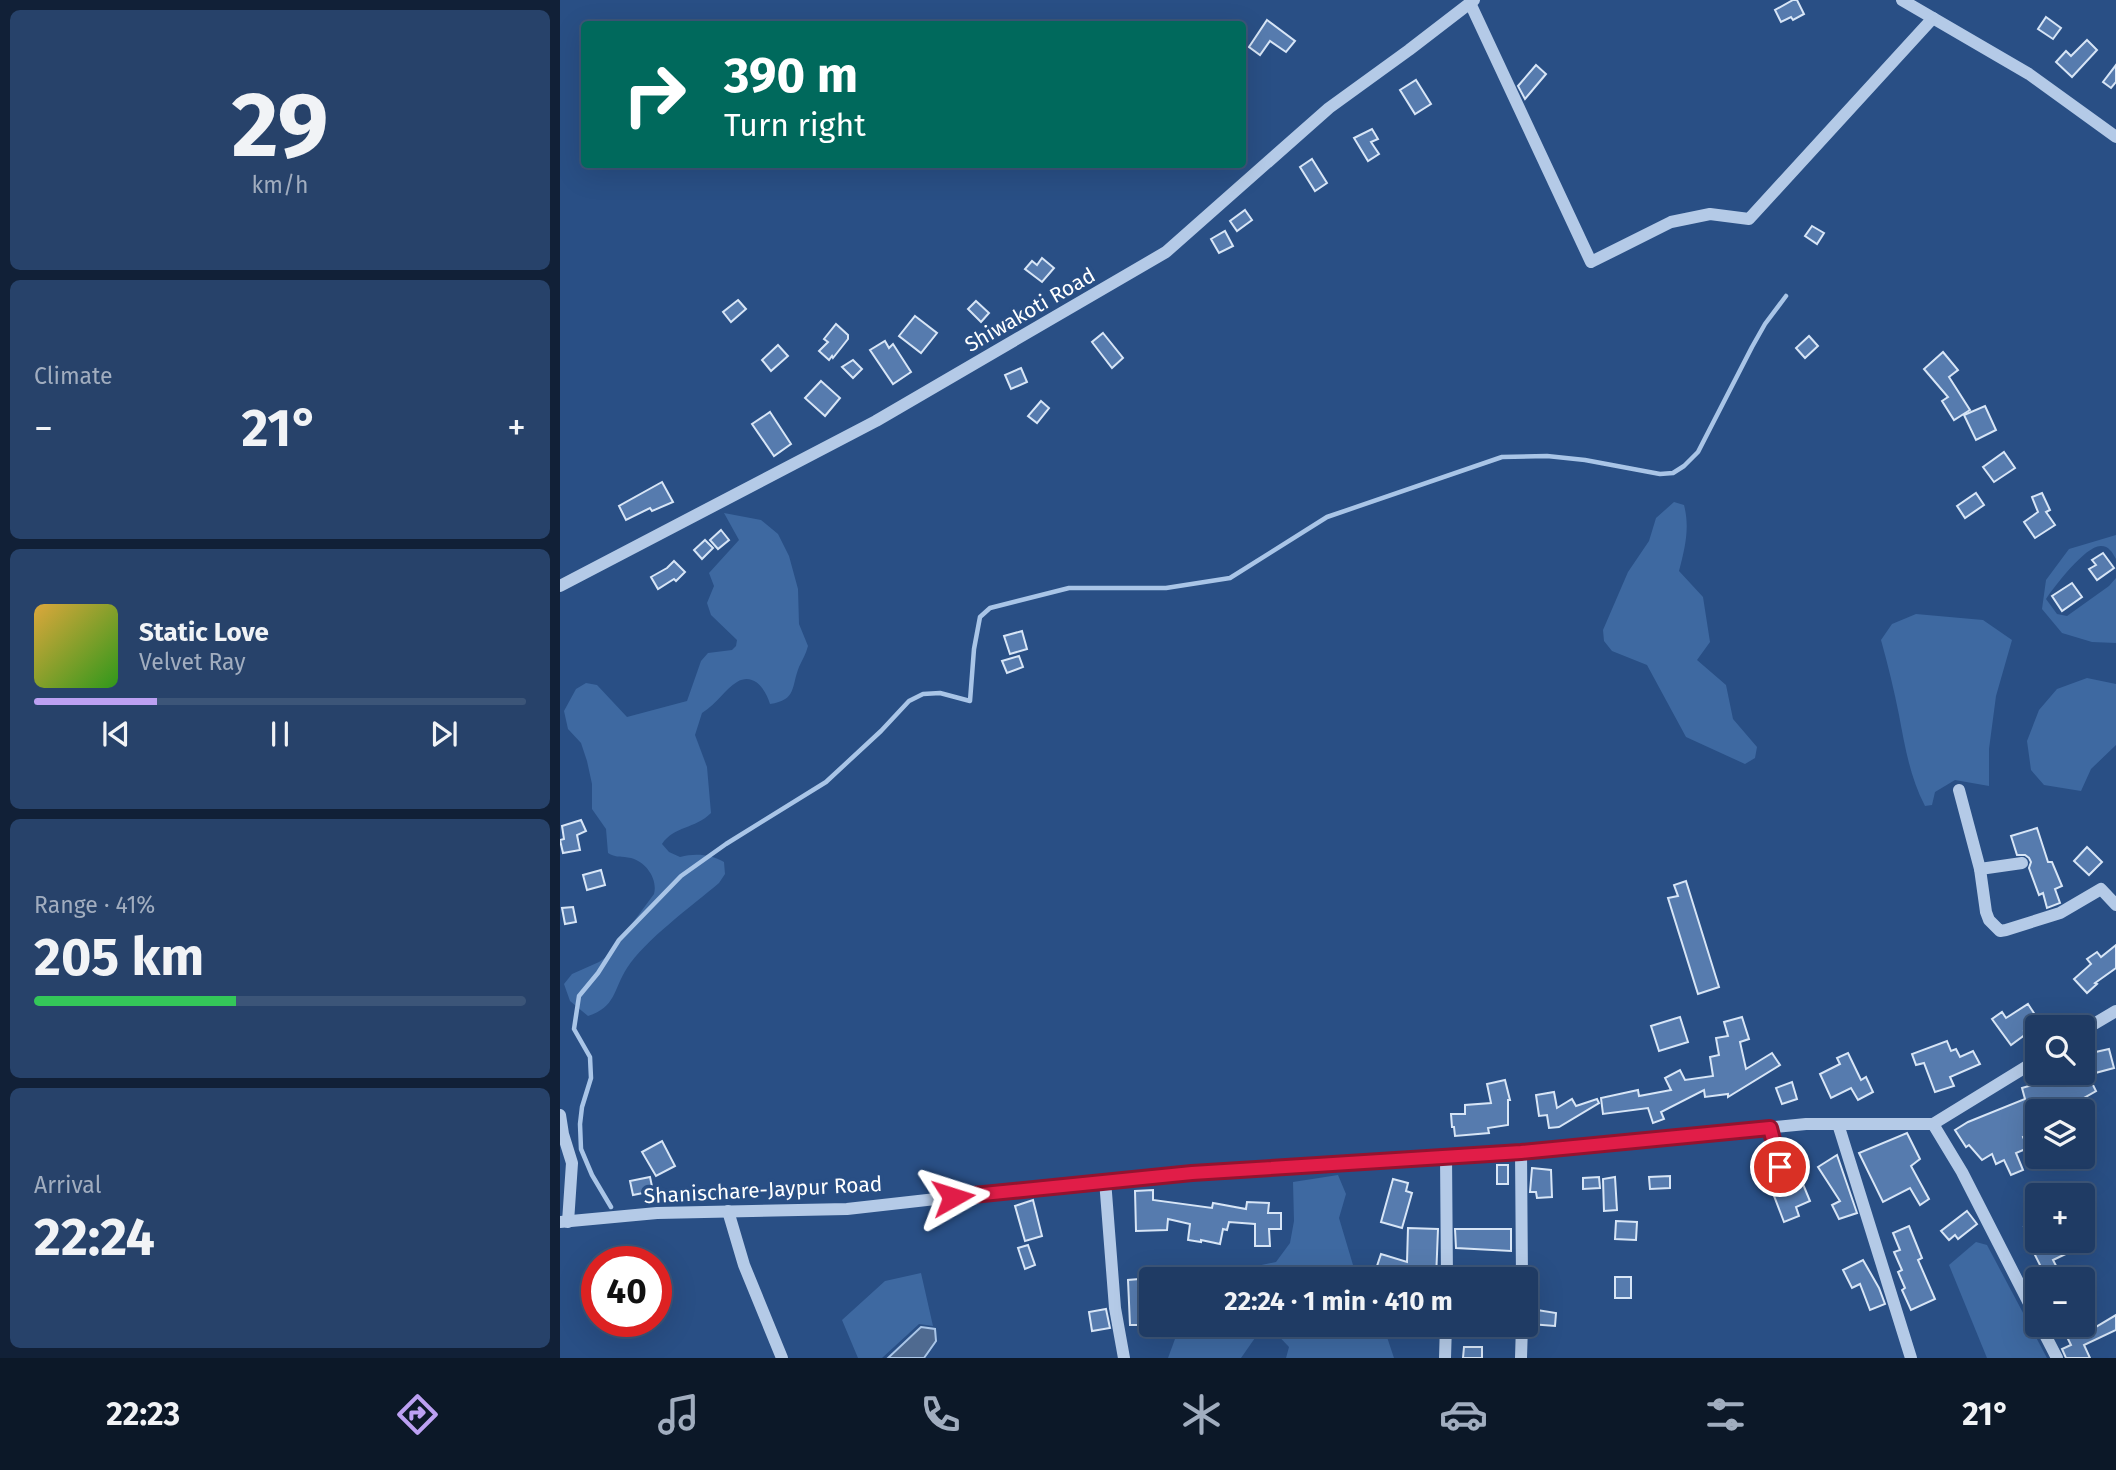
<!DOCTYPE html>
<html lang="en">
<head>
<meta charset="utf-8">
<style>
	:root { --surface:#1f3b64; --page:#27426a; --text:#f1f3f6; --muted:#a1adbf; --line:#3c5578; --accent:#bca0f2 }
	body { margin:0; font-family:"Fira Sans",sans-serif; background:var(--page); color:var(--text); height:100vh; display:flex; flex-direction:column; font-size:26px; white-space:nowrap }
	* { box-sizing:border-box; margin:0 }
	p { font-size:23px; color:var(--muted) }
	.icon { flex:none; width:38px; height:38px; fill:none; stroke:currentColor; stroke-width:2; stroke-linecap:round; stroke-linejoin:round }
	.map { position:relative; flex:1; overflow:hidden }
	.drawer { display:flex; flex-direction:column; gap:10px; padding:10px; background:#112037; width:560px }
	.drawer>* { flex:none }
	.guide { position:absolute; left:21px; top:21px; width:665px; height:147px; border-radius:7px; box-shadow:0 7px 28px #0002,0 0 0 2px var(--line); background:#00695c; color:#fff; overflow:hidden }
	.fabs { position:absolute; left:1465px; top:1015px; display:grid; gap:14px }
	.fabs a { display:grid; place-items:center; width:70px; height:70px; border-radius:7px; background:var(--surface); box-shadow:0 7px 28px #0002,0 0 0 2px var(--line); font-size:35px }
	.speed { position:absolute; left:21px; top:1246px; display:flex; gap:14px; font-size:35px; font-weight:700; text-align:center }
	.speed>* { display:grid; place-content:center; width:91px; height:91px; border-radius:50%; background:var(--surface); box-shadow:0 7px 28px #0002,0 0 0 2px var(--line); line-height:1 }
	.speed .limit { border:10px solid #d22; background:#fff; color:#111 }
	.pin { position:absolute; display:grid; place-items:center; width:60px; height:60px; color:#fff; margin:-30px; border:4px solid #fff; border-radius:50%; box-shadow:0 2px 7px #0007 }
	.me { position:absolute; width:77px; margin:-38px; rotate:84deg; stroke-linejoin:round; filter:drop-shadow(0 0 5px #0008) }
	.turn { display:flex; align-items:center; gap:24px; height:147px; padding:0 28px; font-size:32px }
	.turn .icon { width:91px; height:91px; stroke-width:2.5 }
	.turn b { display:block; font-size:49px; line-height:60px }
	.big { font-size:52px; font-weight:700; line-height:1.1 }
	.drawer .card { flex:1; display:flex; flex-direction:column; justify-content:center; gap:10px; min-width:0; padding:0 24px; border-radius:10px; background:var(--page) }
	.drawer .dial { align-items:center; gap:0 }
	.dial b { font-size:91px; line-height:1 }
	.song { display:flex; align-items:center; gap:21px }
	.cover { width:84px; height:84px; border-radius:10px; background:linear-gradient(135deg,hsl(40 70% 55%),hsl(110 70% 35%)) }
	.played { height:7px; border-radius:4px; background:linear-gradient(90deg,var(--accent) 25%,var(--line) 25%) }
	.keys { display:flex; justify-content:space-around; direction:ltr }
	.heat { display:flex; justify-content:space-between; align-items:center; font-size:38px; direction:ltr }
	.charge { height:10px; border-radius:5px; background:linear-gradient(90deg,#34c759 41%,var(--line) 0) }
	.trip { position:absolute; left:579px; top:1267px; width:399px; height:70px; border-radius:7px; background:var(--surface); box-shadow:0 7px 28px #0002,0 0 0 2px var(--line); font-weight:700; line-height:70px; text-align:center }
	.dock { display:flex; height:112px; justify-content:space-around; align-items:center; background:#0c1828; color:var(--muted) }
	.dock .icon { width:49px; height:49px }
	.dock .active { color:var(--accent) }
	.dock b { font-size:32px; color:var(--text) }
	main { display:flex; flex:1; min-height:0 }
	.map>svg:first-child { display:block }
	.green { fill:#3e69a1 }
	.water { fill:#4f6a90; stroke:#a9c5e7; stroke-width:2 }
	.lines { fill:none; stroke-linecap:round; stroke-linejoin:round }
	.stream { stroke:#a9c5e7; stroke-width:4.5 }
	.building { fill:#567bae; stroke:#d7e5f6; stroke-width:2 }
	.minor { stroke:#b4cae7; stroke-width:12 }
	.route-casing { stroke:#92132f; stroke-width:18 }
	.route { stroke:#e11d48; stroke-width:12 }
	.labels { text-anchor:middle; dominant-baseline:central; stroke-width:7; stroke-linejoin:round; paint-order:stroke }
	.street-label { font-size:21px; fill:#fff; stroke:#294f85 }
</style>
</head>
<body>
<main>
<section class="drawer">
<div class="card dial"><b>29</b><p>km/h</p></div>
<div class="card"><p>Climate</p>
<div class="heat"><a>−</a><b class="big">21°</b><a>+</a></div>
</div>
<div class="card">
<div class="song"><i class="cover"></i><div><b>Static Love</b><p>Velvet Ray</p></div></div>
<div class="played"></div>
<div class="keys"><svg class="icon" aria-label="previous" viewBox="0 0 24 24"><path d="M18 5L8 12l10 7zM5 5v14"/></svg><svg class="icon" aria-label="pause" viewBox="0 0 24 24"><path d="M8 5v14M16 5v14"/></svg><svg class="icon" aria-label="next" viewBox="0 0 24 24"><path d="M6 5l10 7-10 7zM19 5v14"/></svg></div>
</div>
<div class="card"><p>Range · 41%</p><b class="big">205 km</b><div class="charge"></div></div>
<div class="card"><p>Arrival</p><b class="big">22:24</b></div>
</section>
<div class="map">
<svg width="1556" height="1358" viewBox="0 0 1556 1358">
	<rect width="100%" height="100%" fill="#294f85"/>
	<!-- green -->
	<g class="green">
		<path d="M1114,502L1124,505C1130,528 1125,548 1119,571L1143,597L1150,642L1137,660L1166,685L1173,719L1197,747L1195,758L1185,764L1126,737L1087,665L1052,651L1044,641L1043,630L1068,572L1089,541L1096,518Z"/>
		<path d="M164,513L201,520L218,534L229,556L238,589L239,624L248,646C246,654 242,660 239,667C231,687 237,700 210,704C206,690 194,672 177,682C165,689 157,704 142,713L135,735L147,767L151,813C135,829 114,826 102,844L109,852L120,857C135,853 150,854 164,862L165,874L159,883C132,906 85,940 67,968C53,990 56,1007 28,1016L10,1001L4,984L12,974L39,962L49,955L94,894C98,879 86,862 71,858C62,856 55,858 48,853L46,829L32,809V784L27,761L21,743L8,729L4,711L16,689L26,683L37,685L67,717L127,701L141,661L148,653L172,650L176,646L177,640L151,615L147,603L154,586L149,573L179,540Z"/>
		<path d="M1556,535V559C1552,552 1549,546 1541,546C1526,545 1494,587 1486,599L1497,614L1507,616L1549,586L1556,578V643L1532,642L1502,633L1482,609L1486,580L1509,549Z"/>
		<path d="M1356,614L1423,620L1452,640L1436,696L1429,749V786L1395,780L1375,792L1372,805L1365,806C1350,777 1345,747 1339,715C1334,690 1328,665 1321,640L1332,624Z"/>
		<path d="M1527,678L1556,684V745L1531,769L1521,791L1484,785L1471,770L1467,741L1479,710L1497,689Z"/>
		<path d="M778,1175L786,1194L779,1218L796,1275V1279H659L692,1267L716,1262L730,1243L734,1221L733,1182Z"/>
		<path d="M1416,1242L1427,1245L1487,1358H1427L1389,1265Z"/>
		<path d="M361,1273L373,1326L359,1324L322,1358H298L282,1320L325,1281Z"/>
		<path d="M643,1325H704L681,1358H608L615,1339Z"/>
		<path d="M708,1325H823L834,1358H726L729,1347Z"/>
	</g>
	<!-- water -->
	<path class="water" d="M361,1327L375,1329L376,1341L364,1358H328Z"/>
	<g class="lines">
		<!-- stream -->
		<path class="stream" d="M51,1207L32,1175L21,1149L20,1124L22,1107L31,1078L30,1057L14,1029L19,996L38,973L59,940L121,876L166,844L266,782L321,731L349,701L363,694L380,693L410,701L414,649L420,617L430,608L509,588H606L670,578L767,517L942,457L987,456L1025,460L1100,474L1113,473L1124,466L1138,452L1192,347L1205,324L1226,296"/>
	</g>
	<!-- building -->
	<g class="building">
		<path d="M1233,0H1237L1244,14L1233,20L1231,17L1221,22L1215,10Z"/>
		<path d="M1486,17L1501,28L1493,39L1478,29Z"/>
		<path d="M707,20L735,41L726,52L710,41L700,55L689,47Z"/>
		<path d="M1527,40L1537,50L1512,77L1496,62L1506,51L1511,56Z"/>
		<path d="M976,65L986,74L965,99L958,86Z"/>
		<path d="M1556,65V82L1551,88L1543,82Z"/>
		<path d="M856,80L871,104L855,114L840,90Z"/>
		<path d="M812,129L818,139L811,142L819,154L808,161L794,138Z"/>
		<path d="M752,159L767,183L755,191L740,167Z"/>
		<path d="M685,210L692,220L677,231L670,221Z"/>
		<path d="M1252,226L1264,233L1257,244L1245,236Z"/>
		<path d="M665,231L673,246L659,253L651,239Z"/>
		<path d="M482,258L494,268L482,282L465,269L472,261L477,265Z"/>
		<path d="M178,300L186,309L171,322L163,312Z"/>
		<path d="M416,301L429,313L421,322L408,309Z"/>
		<path d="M355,316L377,333L361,353L339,336Z"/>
		<path d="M276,324L288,335V339L273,358L272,356L269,360L259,351L268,342L264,339Z"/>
		<path d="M417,331L426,340L415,350L406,341Z"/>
		<path d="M543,333L563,358L552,368L532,342Z"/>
		<path d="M1249,336L1258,346L1245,358L1236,348Z"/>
		<path d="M325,341L329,348L333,344L351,372L333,384L310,350Z"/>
		<path d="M218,345L228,356L211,371L202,360Z"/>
		<path d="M1383,352L1398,370L1389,377L1410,410L1394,420L1382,401L1388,397L1364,369Z"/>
		<path d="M293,360L302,369L293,378L282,367Z"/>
		<path d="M461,368L467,382L451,389L445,375Z"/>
		<path d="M261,381L280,398L265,416L245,398Z"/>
		<path d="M481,401L489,408L477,423L468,416Z"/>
		<path d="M1425,406L1436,430L1416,440L1404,415Z"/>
		<path d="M210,412L231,444L214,456L192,424Z"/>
		<path d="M1444,452L1455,468L1434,482L1423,467Z"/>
		<path d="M102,482L113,502L92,511L90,508L66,520L59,506Z"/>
		<path d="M1416,493L1424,505L1405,518L1397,506Z"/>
		<path d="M1482,493L1490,510L1486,512L1495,525L1475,538L1464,522L1478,512L1472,497Z"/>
		<path d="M161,530L169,540L158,549L150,540Z"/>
		<path d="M145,540L153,548L142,559L134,550Z"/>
		<path d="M1543,553L1554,568L1537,580L1529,569L1536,565L1532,560Z"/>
		<path d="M114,561L125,572L116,581L114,579L98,589L91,577L107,568Z"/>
		<path d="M1512,583L1522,597L1502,611L1492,596Z"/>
		<path d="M462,631L467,649L450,654L444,636Z"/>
		<path d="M459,656L463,667L447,673L442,661Z"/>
		<path d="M21,820L26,831L17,835L20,850L3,853L0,840L4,839L2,826Z"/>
		<path d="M1477,828L1488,862H1492L1502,886L1495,889L1500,903L1487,908L1483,893L1479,895L1469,868L1471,862L1469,858L1465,855H1457L1451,836Z"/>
		<path d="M1527,847L1542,862L1529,875L1514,861Z"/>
		<path d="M41,870L45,885L27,890L23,875Z"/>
		<path d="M1126,881L1159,987L1138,994L1108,898L1118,896L1114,885Z"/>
		<path d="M13,907L16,922L5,924L2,908Z"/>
		<path d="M1556,945V968L1535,983L1537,984L1527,993L1514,979L1531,964L1527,959L1537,952L1541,957Z"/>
		<path d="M1468,1004L1479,1021L1464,1031L1466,1034L1451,1045L1432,1019L1442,1012L1446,1018Z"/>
		<path d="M1120,1017L1128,1042L1099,1051L1091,1026Z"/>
		<path d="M1182,1017L1189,1039L1180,1042L1186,1069L1212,1053L1220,1065L1168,1097V1094L1145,1097L1144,1090L1101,1112L1104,1119L1093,1123L1088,1108L1043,1114L1041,1098L1078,1090L1079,1096L1111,1090L1105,1078L1120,1070L1125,1080L1153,1076L1150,1057L1159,1055L1156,1038L1168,1036L1164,1022Z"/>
		<path d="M1387,1041L1391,1051L1396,1049L1400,1057L1413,1051L1420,1064L1390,1077L1394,1086L1375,1092L1364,1063L1356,1065L1352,1054Z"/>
		<path d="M1549,1049L1554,1068L1528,1075L1536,1091L1524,1098L1529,1111H1466L1473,1131L1463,1137L1468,1148L1456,1153L1463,1170L1451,1175L1444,1160L1436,1164L1432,1154L1422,1160L1409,1145L1406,1147L1395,1130L1408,1122L1465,1099L1462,1088L1490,1080L1488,1076L1494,1073H1522V1055Z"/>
		<path d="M1288,1053L1301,1080L1306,1077L1313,1092L1298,1100L1291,1088L1271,1098L1260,1074L1280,1064L1277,1058Z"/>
		<path d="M945,1080L950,1100H948V1125L928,1128L929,1133L895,1136L894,1127H892L891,1114H905V1105L931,1103L927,1084Z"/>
		<path d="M1232,1082L1237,1099L1222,1104L1216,1088Z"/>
		<path d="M994,1092L997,1108L1012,1099L1016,1106L1037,1099L1039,1103L999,1127L989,1128L987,1115L979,1116L976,1095Z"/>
		<path d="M1347,1133L1360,1159L1351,1166L1369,1199L1360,1205L1350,1188L1323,1202L1299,1153Z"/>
		<path d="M102,1141L115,1166L96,1176L82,1152Z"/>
		<path d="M1277,1155L1297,1213L1279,1219L1272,1205L1280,1201L1258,1167Z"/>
		<rect x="937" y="1165" width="11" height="19"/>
		<path d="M972,1168L991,1170L992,1197L977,1198L976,1192H970Z"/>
		<path d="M1110,1176V1188L1090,1189L1089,1177Z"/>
		<path d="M90,1177L93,1191L73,1195L70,1181Z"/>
		<path d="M1039,1177L1040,1188L1023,1189V1178Z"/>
		<path d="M1055,1177L1057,1210L1044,1211L1043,1179Z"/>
		<path d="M1240,1177L1250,1201L1236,1207L1239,1216L1224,1222L1211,1188Z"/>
		<path d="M833,1179L848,1183L846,1191L852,1193L842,1228L821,1222Z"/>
		<path d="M593,1190V1200L652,1208L653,1203L686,1209L687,1202L709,1203L708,1213H721V1229H709L710,1246H695V1224L669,1222L667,1230L663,1229L660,1244L641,1240V1242L628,1240L630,1224L608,1219L607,1230L576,1231L575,1191Z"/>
		<path d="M473,1200L482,1236L465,1241L455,1206Z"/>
		<path d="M1407,1211L1417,1224L1398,1239L1395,1235L1389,1240L1381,1231Z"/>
		<path d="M1477,1218V1241H1533L1493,1260L1503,1279H1487L1471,1247L1475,1245L1464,1227Z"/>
		<path d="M1056,1221L1077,1222L1076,1240L1055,1239Z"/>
		<path d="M1349,1226L1362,1258L1358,1260L1375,1299L1351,1310L1342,1290L1345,1288L1338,1272L1342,1270L1334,1252L1340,1250L1333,1233Z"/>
		<path d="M848,1228L878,1229L876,1279H849L850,1273L814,1275L821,1254L847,1262Z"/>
		<path d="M895,1229H951V1251L896,1248Z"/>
		<path d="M468,1245L475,1265L465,1269L458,1248Z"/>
		<path d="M1303,1260L1319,1288L1325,1304L1310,1310L1300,1284L1292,1288L1283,1270Z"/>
		<rect x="1055" y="1277" width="16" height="21"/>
		<path d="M591,1278L592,1325H570L568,1280Z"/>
		<path d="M1522,1304L1534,1328L1556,1315V1330L1524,1345L1530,1358H1506L1502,1349L1511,1345L1501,1325H1522Z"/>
		<path d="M546,1309L550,1328L532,1331L529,1312Z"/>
		<path d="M971,1309L996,1313L995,1326L970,1324Z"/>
		<path d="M904,1347H922V1358H903Z"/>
	</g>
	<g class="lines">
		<!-- minor -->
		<g class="minor">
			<path d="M1342,0L1469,74L1556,137"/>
			<path d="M910,3L1031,262L1111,222L1150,214L1189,219L1373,18"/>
			<path d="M0,586L316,421L606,252L769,108L849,50L914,0"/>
			<path d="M1399,790L1420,869L1426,912L1429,920L1440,931L1446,930L1500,913L1541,889L1556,905"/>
			<path d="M1420,869L1462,863"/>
			<path d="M1522,1031L1556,1011"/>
			<path d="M0,1115L3,1134L12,1163L8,1222"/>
			<path d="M1278,1124L1351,1358"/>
			<path d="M1373,1124L1402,1172L1477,1319"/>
			<path d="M1210,1128L1220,1167"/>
			<path d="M961,1151L962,1279"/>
			<path d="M886,1155L887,1279"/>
			<path d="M545,1180L555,1308L564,1358"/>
			<path d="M168,1211L184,1265L222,1358"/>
			<path d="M0,1222L97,1213L287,1209L545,1180L632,1173L961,1151L1246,1124H1373L1477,1060"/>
			<path d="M1480,1325L1497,1358"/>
			<path d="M885,1358L886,1325"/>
			<path d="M961,1358L962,1325"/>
		</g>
	</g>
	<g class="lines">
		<!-- route casing -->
		<g class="route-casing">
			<path id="route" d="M393,1197L632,1173L961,1152L1210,1128L1220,1167"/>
		</g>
		<!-- route -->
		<use href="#route" class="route"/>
	</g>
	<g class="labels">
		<!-- street labels -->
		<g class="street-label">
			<text transform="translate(470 310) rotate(-30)">Shiwakoti Road</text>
			<text transform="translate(203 1190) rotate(-3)">Shanischare-Jaypur Road</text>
		</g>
	</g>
</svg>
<div class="fabs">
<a><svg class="icon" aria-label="search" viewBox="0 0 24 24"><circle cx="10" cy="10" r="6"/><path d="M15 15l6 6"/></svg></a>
<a><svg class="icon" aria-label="layers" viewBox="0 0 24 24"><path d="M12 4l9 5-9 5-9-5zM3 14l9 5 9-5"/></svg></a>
<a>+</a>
<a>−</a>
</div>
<div class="speed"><div class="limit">40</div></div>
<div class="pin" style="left:1220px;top:1167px;background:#d93025"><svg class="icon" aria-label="arrive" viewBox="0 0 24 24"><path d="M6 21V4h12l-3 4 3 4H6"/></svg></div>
<svg class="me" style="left:393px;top:1197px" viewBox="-20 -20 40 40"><path d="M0-17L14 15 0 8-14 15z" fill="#e11d48" stroke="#fff" stroke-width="4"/></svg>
<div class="trip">22:24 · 1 min · 410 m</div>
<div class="guide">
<div class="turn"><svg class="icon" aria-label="right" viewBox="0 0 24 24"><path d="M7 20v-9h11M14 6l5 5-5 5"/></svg><div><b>390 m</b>Turn right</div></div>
</div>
</div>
</main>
<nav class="dock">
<b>22:23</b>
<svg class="icon active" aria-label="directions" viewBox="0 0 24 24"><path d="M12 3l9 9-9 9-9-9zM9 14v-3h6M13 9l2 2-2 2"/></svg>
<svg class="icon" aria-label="music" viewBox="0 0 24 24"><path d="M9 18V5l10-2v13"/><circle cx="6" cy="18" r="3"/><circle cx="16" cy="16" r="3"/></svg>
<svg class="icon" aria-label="phone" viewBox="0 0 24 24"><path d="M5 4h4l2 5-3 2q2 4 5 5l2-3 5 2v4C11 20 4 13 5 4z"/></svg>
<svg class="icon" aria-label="climate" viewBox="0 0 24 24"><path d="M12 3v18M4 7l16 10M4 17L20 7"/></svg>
<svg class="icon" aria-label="car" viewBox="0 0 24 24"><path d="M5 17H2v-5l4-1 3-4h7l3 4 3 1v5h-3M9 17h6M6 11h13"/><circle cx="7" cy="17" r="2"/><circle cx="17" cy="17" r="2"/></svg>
<svg class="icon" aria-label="filters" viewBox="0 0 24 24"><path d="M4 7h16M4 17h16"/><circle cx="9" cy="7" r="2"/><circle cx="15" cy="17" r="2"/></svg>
<b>21°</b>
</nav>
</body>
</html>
